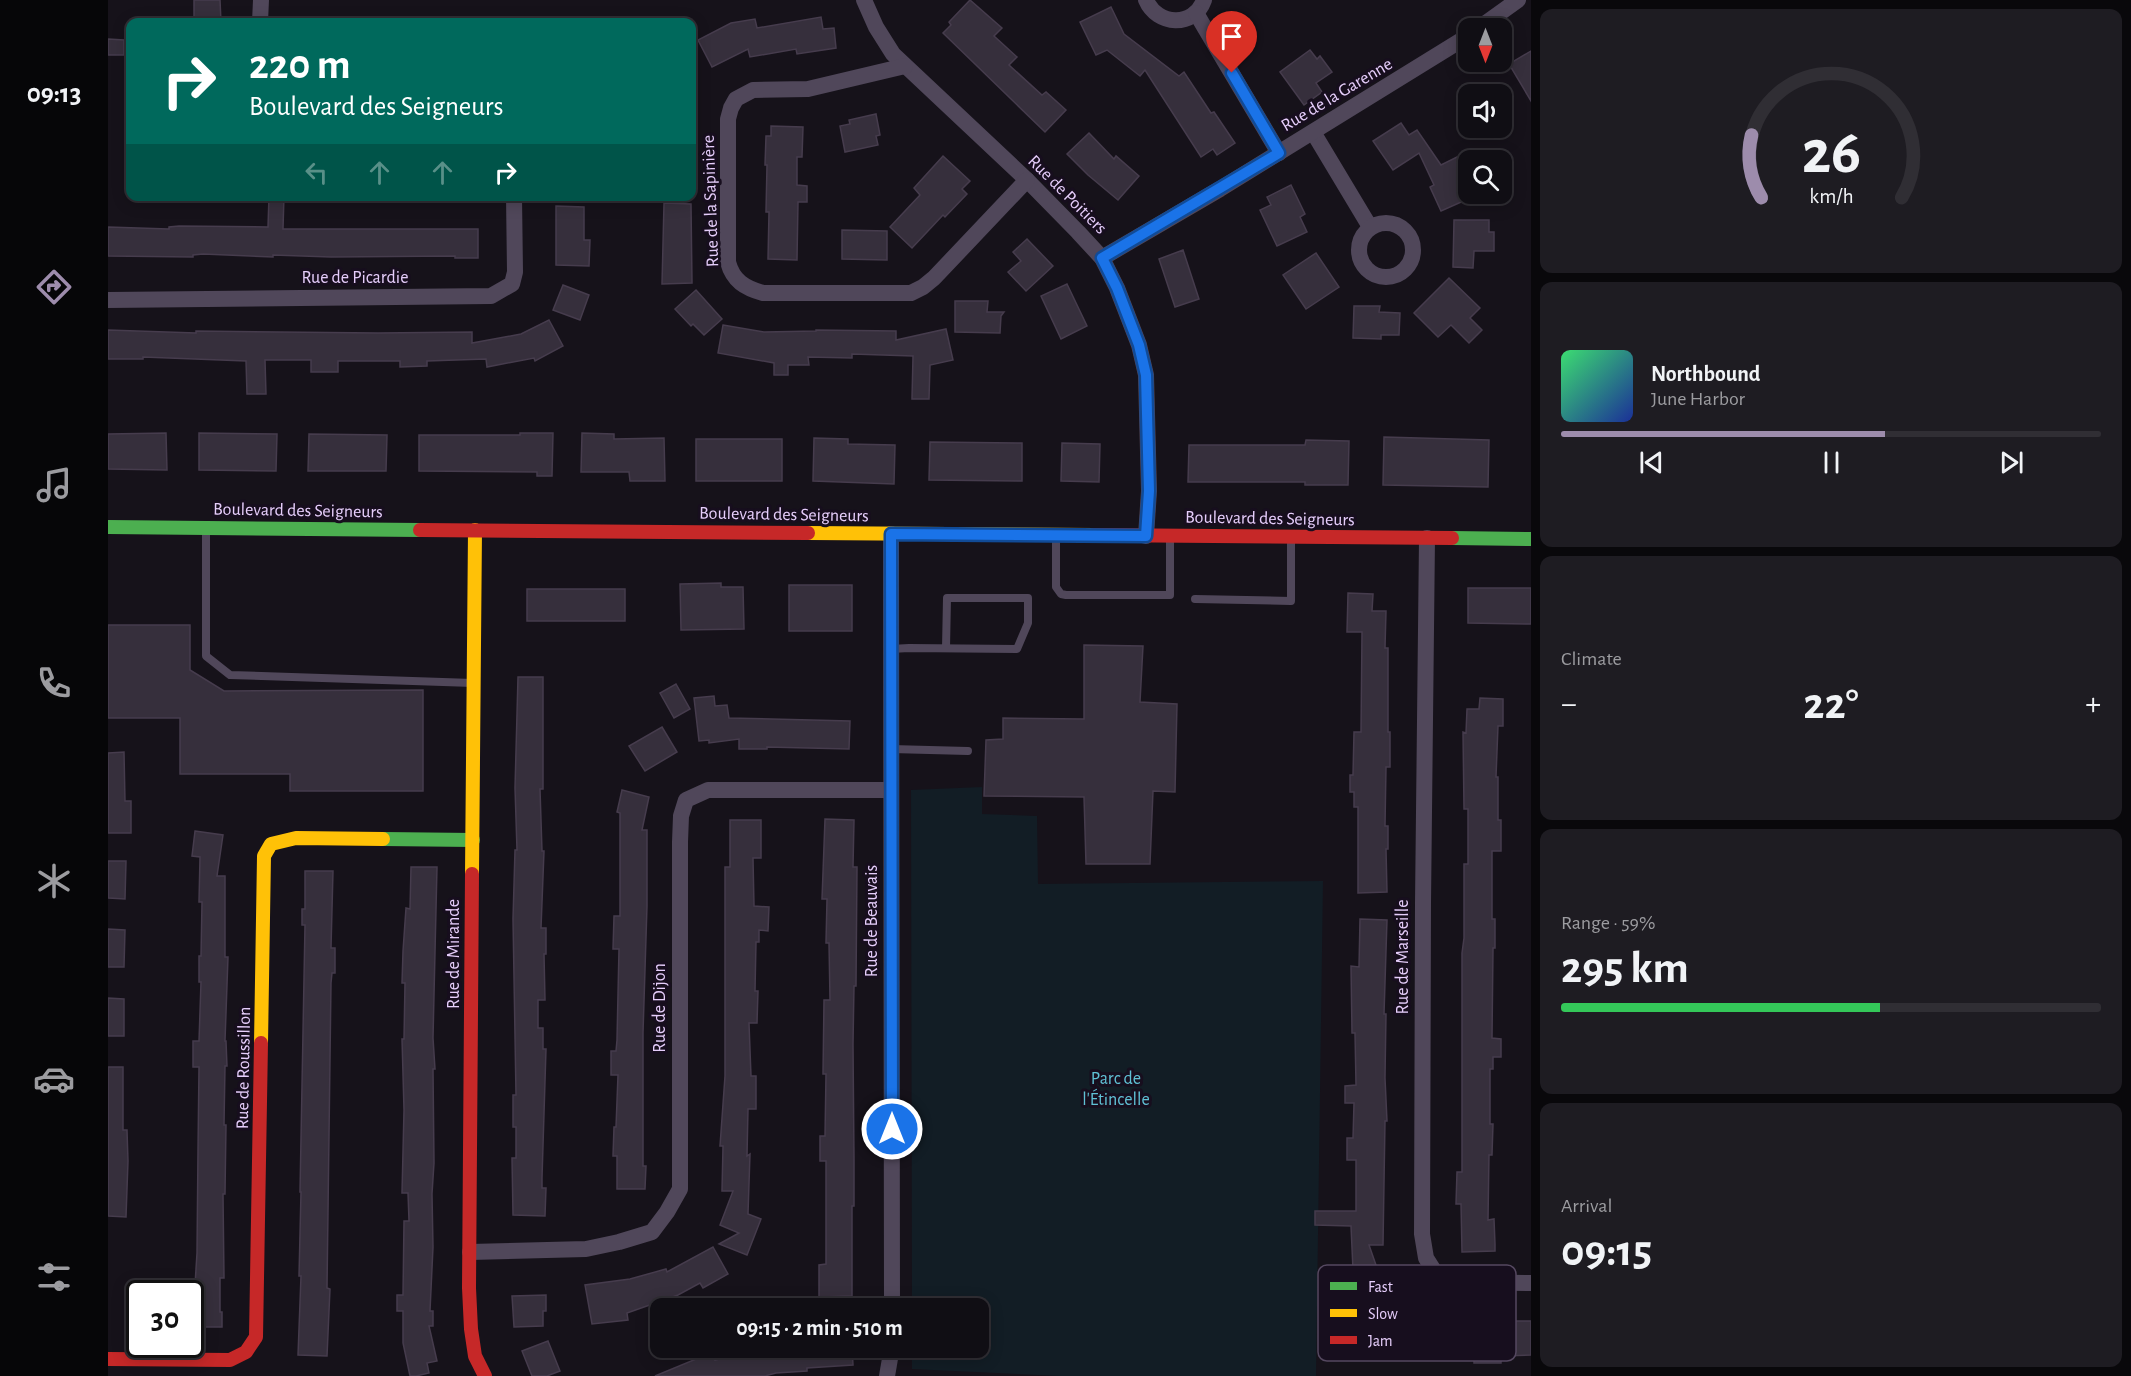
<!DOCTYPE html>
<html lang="en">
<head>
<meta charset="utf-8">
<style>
	:root { --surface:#100e14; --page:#1e1c22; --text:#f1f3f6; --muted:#9c9ca0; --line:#302e34; --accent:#9d8cac }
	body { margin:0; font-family:"Alegreya Sans",sans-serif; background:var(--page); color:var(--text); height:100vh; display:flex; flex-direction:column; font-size:22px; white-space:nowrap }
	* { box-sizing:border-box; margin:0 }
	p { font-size:20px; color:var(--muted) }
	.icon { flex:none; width:33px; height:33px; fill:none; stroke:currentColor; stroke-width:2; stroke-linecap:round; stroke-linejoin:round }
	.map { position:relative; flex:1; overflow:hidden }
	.details { display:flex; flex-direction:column; gap:9px; padding:9px; background:#09080b; width:600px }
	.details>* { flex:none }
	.top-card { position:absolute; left:18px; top:18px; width:570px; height:183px; border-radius:12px; box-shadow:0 3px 15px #0003,0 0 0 2px var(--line); background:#00695c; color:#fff; overflow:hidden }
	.needle { width:39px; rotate:180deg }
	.controls { position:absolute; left:1350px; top:18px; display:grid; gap:12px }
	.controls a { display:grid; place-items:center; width:54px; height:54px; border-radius:12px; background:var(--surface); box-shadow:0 3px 15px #0003,0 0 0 2px var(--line); font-size:30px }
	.speed { position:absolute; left:18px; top:1280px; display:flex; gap:12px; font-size:30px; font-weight:700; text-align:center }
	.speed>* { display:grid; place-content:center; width:78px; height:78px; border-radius:50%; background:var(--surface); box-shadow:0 3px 15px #0003,0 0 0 2px var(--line); line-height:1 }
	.speed .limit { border:3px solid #111; border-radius:9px; background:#fff; color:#111 }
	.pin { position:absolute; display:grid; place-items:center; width:51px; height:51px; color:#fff; margin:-62px -26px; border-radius:50% 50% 50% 0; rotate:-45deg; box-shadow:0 0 6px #0007 }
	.pin .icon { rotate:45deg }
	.me { position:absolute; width:66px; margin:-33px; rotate:0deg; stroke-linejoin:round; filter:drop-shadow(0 0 4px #0008) }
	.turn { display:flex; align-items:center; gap:21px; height:126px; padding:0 24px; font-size:27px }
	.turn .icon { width:78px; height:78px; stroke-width:2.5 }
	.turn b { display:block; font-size:42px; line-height:51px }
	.lanes { display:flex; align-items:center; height:57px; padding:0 24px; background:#0003; justify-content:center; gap:30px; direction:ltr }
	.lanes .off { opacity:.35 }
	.big { font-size:45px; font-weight:700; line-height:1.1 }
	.details .tile { flex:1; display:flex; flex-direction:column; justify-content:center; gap:9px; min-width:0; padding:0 21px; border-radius:12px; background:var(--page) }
	.details .dial { align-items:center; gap:0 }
	.dial svg { height:156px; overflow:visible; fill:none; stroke:var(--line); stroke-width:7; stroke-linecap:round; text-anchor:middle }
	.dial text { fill:var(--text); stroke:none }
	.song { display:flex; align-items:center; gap:18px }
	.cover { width:72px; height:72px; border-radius:9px; background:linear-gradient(135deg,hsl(140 70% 55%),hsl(230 70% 35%)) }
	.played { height:6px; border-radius:3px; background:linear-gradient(90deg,var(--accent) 60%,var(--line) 60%) }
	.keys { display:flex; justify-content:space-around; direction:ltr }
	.heat { display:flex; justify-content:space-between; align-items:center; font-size:33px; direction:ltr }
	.charge { height:9px; border-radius:4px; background:linear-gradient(90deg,#34c759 59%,var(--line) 0) }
	.trip { position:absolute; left:542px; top:1298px; width:339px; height:60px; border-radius:12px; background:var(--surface); box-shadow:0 3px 15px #0003,0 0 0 2px var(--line); font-weight:700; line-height:60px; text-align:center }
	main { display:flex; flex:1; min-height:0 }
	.tabs { display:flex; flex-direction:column; width:108px; justify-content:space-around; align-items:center; background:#060608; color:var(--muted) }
	.tabs .icon { width:42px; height:42px }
	.tabs .selected { color:var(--accent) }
	.tabs b { font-size:27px; color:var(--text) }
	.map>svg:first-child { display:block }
	.green { fill:#121d25 }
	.building { fill:#362f3c; stroke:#463c4d; stroke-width:1.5 }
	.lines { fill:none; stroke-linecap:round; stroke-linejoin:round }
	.lane { stroke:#50475a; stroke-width:8 }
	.street { stroke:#50475a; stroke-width:16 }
	.fast { stroke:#4caf50; stroke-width:14 }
	.slow { stroke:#ffc107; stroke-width:14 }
	.jam { stroke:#c62828; stroke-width:14 }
	.route-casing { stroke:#114b97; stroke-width:15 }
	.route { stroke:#1a73e8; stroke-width:10 }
	.labels { text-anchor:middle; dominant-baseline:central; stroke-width:6; stroke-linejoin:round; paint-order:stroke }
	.street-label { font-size:18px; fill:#e6cefb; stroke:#170e1e }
	.park-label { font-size:18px; fill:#60c1d5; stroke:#170e1e }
	.key { fill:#170e1e; stroke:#554860; stroke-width:1.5 }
	.key-label { font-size:16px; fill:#e6cefb }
</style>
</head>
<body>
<main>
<nav class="tabs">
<b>09:13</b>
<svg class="icon selected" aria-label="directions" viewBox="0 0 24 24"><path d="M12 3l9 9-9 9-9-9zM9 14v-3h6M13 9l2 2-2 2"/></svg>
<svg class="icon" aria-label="music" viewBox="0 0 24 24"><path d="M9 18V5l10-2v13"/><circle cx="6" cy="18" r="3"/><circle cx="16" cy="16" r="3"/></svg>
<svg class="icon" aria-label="phone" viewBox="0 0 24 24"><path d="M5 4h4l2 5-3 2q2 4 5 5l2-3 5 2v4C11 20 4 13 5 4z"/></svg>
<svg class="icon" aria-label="climate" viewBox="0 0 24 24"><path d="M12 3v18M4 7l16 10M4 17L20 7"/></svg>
<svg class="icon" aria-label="car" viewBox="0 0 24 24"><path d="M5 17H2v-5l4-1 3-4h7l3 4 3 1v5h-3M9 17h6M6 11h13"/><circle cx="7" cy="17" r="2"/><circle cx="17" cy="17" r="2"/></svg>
<svg class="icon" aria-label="filters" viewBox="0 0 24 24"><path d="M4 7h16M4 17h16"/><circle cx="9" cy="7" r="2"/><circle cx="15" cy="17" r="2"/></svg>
</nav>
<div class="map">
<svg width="1423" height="1376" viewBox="0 0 1423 1376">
	<rect width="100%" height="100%" fill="#16121a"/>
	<!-- green -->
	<path class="green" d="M874,787V814L929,816L930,884L1215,881L1208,1376H952L804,1369V1347H870V1308H804L803,790Z"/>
	<!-- building -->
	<g class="building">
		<path d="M86,0H112L113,22H86Z"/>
		<path d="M862,0L894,28L886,36L909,57L901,65L934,95L938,92L958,110L937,132L835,33L843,25L841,22Z"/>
		<path d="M1003,7L1016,34L1071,76L1076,72L1103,113L1106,112L1127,143L1109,155L1105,149L1093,157L1037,70L1032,76L999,50L988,55L972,22Z"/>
		<path d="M713,17L715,29L726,28L728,48L689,54L688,49L642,57L640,49L604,67L590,40L623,23L647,19L649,28Z"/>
		<path d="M0,39L16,40V55H0Z"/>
		<path d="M1202,50L1209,59L1212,56L1224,72L1208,83L1214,92L1196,105L1172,72Z"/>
		<path d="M1423,51V101L1401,64Z"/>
		<path d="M768,114L772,135L768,136L770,145L737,152L732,126L742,124L741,120Z"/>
		<path d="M1293,123L1301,135L1309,130L1333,165L1351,156L1360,176V199L1333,211L1322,187L1326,185L1311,153L1285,170L1265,141Z"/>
		<path d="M663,126L695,127L694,157H689V185L699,186V202H690L689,260L660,259L661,212H658L659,165H657L658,136H663Z"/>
		<path d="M981,133L1006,159L1008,156L1031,176L1010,200L980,175L959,154Z"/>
		<path d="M835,156L862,181L854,189L859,194L837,217L835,215L804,248L782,227L812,195L806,188Z"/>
		<path d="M1183,185L1197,214L1192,217L1199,232L1169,246L1152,210L1163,205L1159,197Z"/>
		<path d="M161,196H176L175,229H370V258H347V256L223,257L165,255V257L95,254L85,255V257L0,256V227L61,229V227L71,226L160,227Z"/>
		<path d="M556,203L583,204L584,283L554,284Z"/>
		<path d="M448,206L476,207V240H482L481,266L448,265Z"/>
		<path d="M1346,220H1381V232H1386V251H1366L1365,268L1345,267Z"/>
		<path d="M734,230L779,231V260L734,259Z"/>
		<path d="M919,239L945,266L918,291L900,272L913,261L905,252Z"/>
		<path d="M1075,250L1091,299L1067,307L1051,259Z"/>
		<path d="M1208,253L1231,287L1198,309L1175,275Z"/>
		<path d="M1341,278L1372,308L1362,318L1374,330L1361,343L1343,325L1330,337L1306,313Z"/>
		<path d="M959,284L979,326L953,339L933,296Z"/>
		<path d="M455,285L481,295L472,320L445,310Z"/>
		<path d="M588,290L614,319L596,335L585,324L583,326L567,309Z"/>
		<path d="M847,301H880L879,312H896L893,316L892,333L847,332Z"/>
		<path d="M1246,306H1272L1271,312L1292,313L1291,335H1273V339L1245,338Z"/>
		<path d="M441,320L455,346L427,361L426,358L379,367L378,359L319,361V366L292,367V361H230V372H203V360H157L158,394H139L138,361L35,357V359H0V330L88,333V331L270,333L364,332V343L413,334Z"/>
		<path d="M615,325L656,332L708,331V330L788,331V340L838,329L845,360L822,365L821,399H804L805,356L744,354V358L700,357L701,365H680V375H666V363L610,353Z"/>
		<path d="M58,433L59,470L0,469V434Z"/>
		<path d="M91,433L169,434L168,471L91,470Z"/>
		<path d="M412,433H445L444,476H429V472L311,471V435H412Z"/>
		<path d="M474,433L506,434V439L556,438L557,481H522L521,472H473Z"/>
		<path d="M201,434L279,435L278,471H200Z"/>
		<path d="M1276,437L1381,440L1380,487L1275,485Z"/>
		<path d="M706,438L740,439V444L787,445L786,484L705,481Z"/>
		<rect x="588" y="439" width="86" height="42"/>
		<path d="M1198,440L1241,441L1240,485H1197V482H1080L1081,445H1197Z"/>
		<path d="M822,442L914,443V481L821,480Z"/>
		<path d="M954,443L992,444L991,482L953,481Z"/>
		<path d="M613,583V587H635L636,629L573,630L572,584Z"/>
		<rect x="681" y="585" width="63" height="46"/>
		<path d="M1360,588H1423V624L1360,623Z"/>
		<rect x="419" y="589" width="98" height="32"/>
		<path d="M1240,593L1265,594L1264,611H1278L1277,648H1280V732H1282V767H1278L1277,826H1280V849H1278L1279,892L1250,893V807H1246V792H1242V775H1245L1246,732H1253L1254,632H1239Z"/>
		<path d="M0,625H82V670L116,691L315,690V791H182V774H72V718H0Z"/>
		<path d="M976,645L1035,646L1032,702L1069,704L1067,792L1045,791L1042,864H978L976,797L876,796L878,740L895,739V718L976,719Z"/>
		<path d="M410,677H435V789H432L434,851H436L433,928H438V954H436L437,1000H430V1028H435V1049H438L434,1178V1188H438L437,1216L405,1215L404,1158H408V1127H405V1095H408L405,919L407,850H409L407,788Z"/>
		<path d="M568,684L582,709L566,718L552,693Z"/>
		<path d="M606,696L607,706L619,705L621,718L742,721L741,749L659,747V749H631V739L601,743V740L591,741L586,698Z"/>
		<path d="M1372,698L1395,699V726H1390L1388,777H1390V820H1393V851H1384V919H1387V948H1385L1384,1038L1393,1039V1057H1385V1069H1382V1124H1385L1384,1155H1381L1380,1220L1386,1219L1387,1244V1251L1354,1252L1353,1204H1348L1349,1172H1354V953L1356,938V864H1360V809H1356L1355,732L1358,733L1359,709H1371Z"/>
		<path d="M554,727L569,752L537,771L521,746Z"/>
		<path d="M16,752L17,801H23V833H0V753Z"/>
		<path d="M514,790L541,797L534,830H539V906L535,1033V1166H538L537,1189H509V1156H505L506,1127H508L510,1075H503V1051H508L509,1040L511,949H505L506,916H512V813L509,812Z"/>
		<path d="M717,819L746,820L745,867H749L748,986H746L745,1044L746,1160V1206H744V1296L711,1297V1265L718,1264V1161H712V1136H717L718,1074H715L716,1000H722L721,943H718L719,899H714Z"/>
		<path d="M622,820H653V858H645L646,906L661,907L660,931L651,930V942H648L647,991H650L649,1023H641L643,1076H648V1109H640L639,1156L642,1154L640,1214L653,1219L639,1255L611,1244L631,1233L612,1225L625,1191H614L615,1146H612L617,1076V867H622Z"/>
		<path d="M87,831L115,835L109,876H117V957H120L117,1041H118L119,1066H117L116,1125H118L117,1194H115L116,1278H112V1312H114V1327H84L85,1299H82V1284L87,1285L89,1253L90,1150L91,1067H85V1041H91L93,982H91V956H93L94,902H91L92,857L84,856Z"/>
		<path d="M0,861H18L17,899L0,898Z"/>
		<path d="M303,867H329L325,1038L327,1069H325L326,1163L324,1194L325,1247L322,1311H325V1326H321L329,1361L319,1363L321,1373L308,1376H302L295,1343V1311H289V1295H295L296,1221H301L300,1193H294L296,1110L294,1039H296L297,983H294L295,951L298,908L302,909Z"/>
		<path d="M197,871H225L223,948H227V973H224L223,983L219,1288L222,1289L219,1356L190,1355L193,1276H191L193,1192H192L197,925H194V909H197Z"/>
		<path d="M1252,919L1279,920L1276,1014H1278L1277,1078L1279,1121H1277L1275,1245H1261L1277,1291L1239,1305L1229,1276L1245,1270L1243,1226L1207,1225V1211H1248V1160H1239V1138H1245L1246,1103H1237V1086L1248,1085L1247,1033H1244L1243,966L1251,967Z"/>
		<path d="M0,929L17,930L16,967H0Z"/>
		<path d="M0,998L16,999V1036H0Z"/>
		<path d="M0,1067H15V1130H19L20,1161L18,1217L0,1216Z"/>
		<path d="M605,1247L620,1274L595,1288L592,1283L570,1295L519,1313L520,1320L484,1324L477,1285L522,1279L558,1269L559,1272Z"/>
		<path d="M438,1295V1311H435V1326L406,1327L404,1296Z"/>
		<path d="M1366,1321H1423V1355L1393,1356V1363H1366V1360L1326,1352L1332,1322L1366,1329Z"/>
		<path d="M440,1341L452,1371L439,1376H424L414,1351Z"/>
		<path d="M660,1347H744L745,1365L699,1368V1371L668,1373L657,1376H547L605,1352L607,1360Z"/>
	</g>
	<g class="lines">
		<!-- lane -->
		<g class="lane">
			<path d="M98,529V656L122,675L365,683"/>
			<path d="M948,536V587L953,594L958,595H1062V537"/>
			<path d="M1087,599L1183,601V538"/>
			<path d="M783,649L801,648L909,649L920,623V598H839L838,648"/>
			<path d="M783,749L860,751"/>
		</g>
		<!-- street -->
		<g class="street">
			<path d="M756,0L768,27L785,54L919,180L970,232L994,258L1009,288L1031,345L1038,375L1041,491L1038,536"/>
			<path d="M1038,0C1049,26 1086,28 1096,0"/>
			<path d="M1088,13L1171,153"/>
			<path d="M152,22L153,0"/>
			<path d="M1371,28L1410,0"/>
			<path d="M797,66L700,89L645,90L628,99L623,108L620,119V262C625,281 637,288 655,293H803L815,287L826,278L919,180"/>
			<path d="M1205,132L1262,227"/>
			<circle cx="1278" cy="250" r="27"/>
			<path d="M994,258L1112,189L1360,36"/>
			<path d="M0,300L383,296L404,284L407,272L406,196"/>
			<path d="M783,534L784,1308"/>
			<path d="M1319,538L1315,903L1314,1234L1318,1258L1330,1277L1349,1282L1423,1283"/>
			<path d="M362,1252L478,1249L511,1242L544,1232L559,1212L572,1189V842L573,816L578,800L600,790H783"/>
			<path d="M779,1376L784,1347"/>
		</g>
		<!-- fast -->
		<g class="fast">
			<path d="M0,527L312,530"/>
			<path d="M1344,538L1423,539"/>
			<path d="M275,839L365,840"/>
		</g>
		<!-- slow -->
		<g class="slow">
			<path d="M700,533L986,535"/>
			<path d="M364,874L367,530"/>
			<path d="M153,1043L156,856L163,844L188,838L275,839"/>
		</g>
		<!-- jam -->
		<g class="jam">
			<path d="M312,530L700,533"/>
			<path d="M986,535L1344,538"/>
			<path d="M364,874L361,1288L363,1329L367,1356L377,1376"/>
			<path d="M0,1359L122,1360L138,1352L148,1337L153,1043"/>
		</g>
	</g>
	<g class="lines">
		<!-- route casing -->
		<g class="route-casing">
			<path id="route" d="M784,1129L783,534L1038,536L1041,491L1038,375L1031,345L1009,288L994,258L1171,153L1124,73"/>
		</g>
		<!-- route -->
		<use href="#route" class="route"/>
	</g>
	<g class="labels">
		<!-- street labels -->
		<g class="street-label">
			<text transform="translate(1229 95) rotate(-31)">Rue de la Garenne</text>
			<text transform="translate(959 195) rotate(45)">Rue de Poitiers</text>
			<text transform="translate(603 201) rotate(-92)">Rue de la Sapinière</text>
			<text x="247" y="278">Rue de Picardie</text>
			<text transform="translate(190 511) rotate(1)">Boulevard des Seigneurs</text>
			<text transform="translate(676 515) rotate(1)">Boulevard des Seigneurs</text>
			<text transform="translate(1162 519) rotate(1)">Boulevard des Seigneurs</text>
			<text transform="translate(764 921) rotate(-90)">Rue de Beauvais</text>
			<text transform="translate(346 954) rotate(-90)">Rue de Mirande</text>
			<text transform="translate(1295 957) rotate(-90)">Rue de Marseille</text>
			<text transform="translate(552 1008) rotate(-90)">Rue de Dijon</text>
			<text transform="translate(136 1068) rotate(-89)">Rue de Roussillon</text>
		</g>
		<!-- park labels -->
		<g class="park-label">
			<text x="1008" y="1079">Parc de<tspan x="1008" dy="21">l'Étincelle</tspan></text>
		</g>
	</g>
	<!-- legend -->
	<rect x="1210" y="1265" width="198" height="96" rx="9" class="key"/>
	<rect x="1222" y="1282" width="27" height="8" fill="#4caf50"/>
	<rect x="1222" y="1309" width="27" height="8" fill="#ffc107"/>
	<rect x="1222" y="1336" width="27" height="8" fill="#c62828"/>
	<g class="key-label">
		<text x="1260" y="1292">Fast</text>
		<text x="1260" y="1319">Slow</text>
		<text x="1260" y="1346">Jam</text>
	</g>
</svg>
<div class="controls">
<a><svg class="needle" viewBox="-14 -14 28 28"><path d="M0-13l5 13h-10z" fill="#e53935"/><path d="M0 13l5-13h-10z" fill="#9c9ca0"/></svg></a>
<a><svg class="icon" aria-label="sound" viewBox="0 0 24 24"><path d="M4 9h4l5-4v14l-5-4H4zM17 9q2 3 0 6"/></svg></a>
<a><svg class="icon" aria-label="search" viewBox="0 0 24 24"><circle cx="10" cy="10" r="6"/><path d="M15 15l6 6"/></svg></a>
</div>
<div class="speed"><div class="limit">30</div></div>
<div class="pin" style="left:1124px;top:73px;background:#d93025"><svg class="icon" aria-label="arrive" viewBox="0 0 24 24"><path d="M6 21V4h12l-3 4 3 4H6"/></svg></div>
<svg class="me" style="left:784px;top:1129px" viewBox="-20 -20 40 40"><circle r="17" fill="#1a73e8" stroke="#fff" stroke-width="3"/><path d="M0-11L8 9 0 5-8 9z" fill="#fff"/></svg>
<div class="trip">09:15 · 2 min · 510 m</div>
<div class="top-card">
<div class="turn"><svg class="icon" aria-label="right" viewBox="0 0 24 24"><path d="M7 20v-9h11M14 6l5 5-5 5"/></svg><div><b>220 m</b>Boulevard des Seigneurs</div></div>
<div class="lanes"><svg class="icon off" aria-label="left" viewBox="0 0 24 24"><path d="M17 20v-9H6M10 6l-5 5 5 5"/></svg><svg class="icon off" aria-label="ahead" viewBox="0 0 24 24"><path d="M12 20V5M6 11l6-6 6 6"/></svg><svg class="icon off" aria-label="ahead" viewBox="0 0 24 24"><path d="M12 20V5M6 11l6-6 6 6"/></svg><svg class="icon" aria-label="right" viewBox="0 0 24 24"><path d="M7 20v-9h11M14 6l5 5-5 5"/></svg></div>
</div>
</div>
<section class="details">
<div class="tile dial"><svg viewBox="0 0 100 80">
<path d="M14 69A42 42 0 1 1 86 69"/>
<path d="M14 69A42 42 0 0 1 9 37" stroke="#9d8cac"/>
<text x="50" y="56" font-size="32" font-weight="700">26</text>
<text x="50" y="72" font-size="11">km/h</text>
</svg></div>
<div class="tile">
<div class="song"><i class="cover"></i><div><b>Northbound</b><p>June Harbor</p></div></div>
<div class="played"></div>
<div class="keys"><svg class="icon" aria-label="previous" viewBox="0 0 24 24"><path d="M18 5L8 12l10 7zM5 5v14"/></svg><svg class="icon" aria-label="pause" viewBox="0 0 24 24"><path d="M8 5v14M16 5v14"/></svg><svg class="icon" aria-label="next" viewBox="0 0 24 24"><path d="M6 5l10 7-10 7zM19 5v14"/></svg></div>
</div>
<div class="tile"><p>Climate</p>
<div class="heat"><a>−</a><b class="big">22°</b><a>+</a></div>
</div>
<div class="tile"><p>Range · 59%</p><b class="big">295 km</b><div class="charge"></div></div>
<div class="tile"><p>Arrival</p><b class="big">09:15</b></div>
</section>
</main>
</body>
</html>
